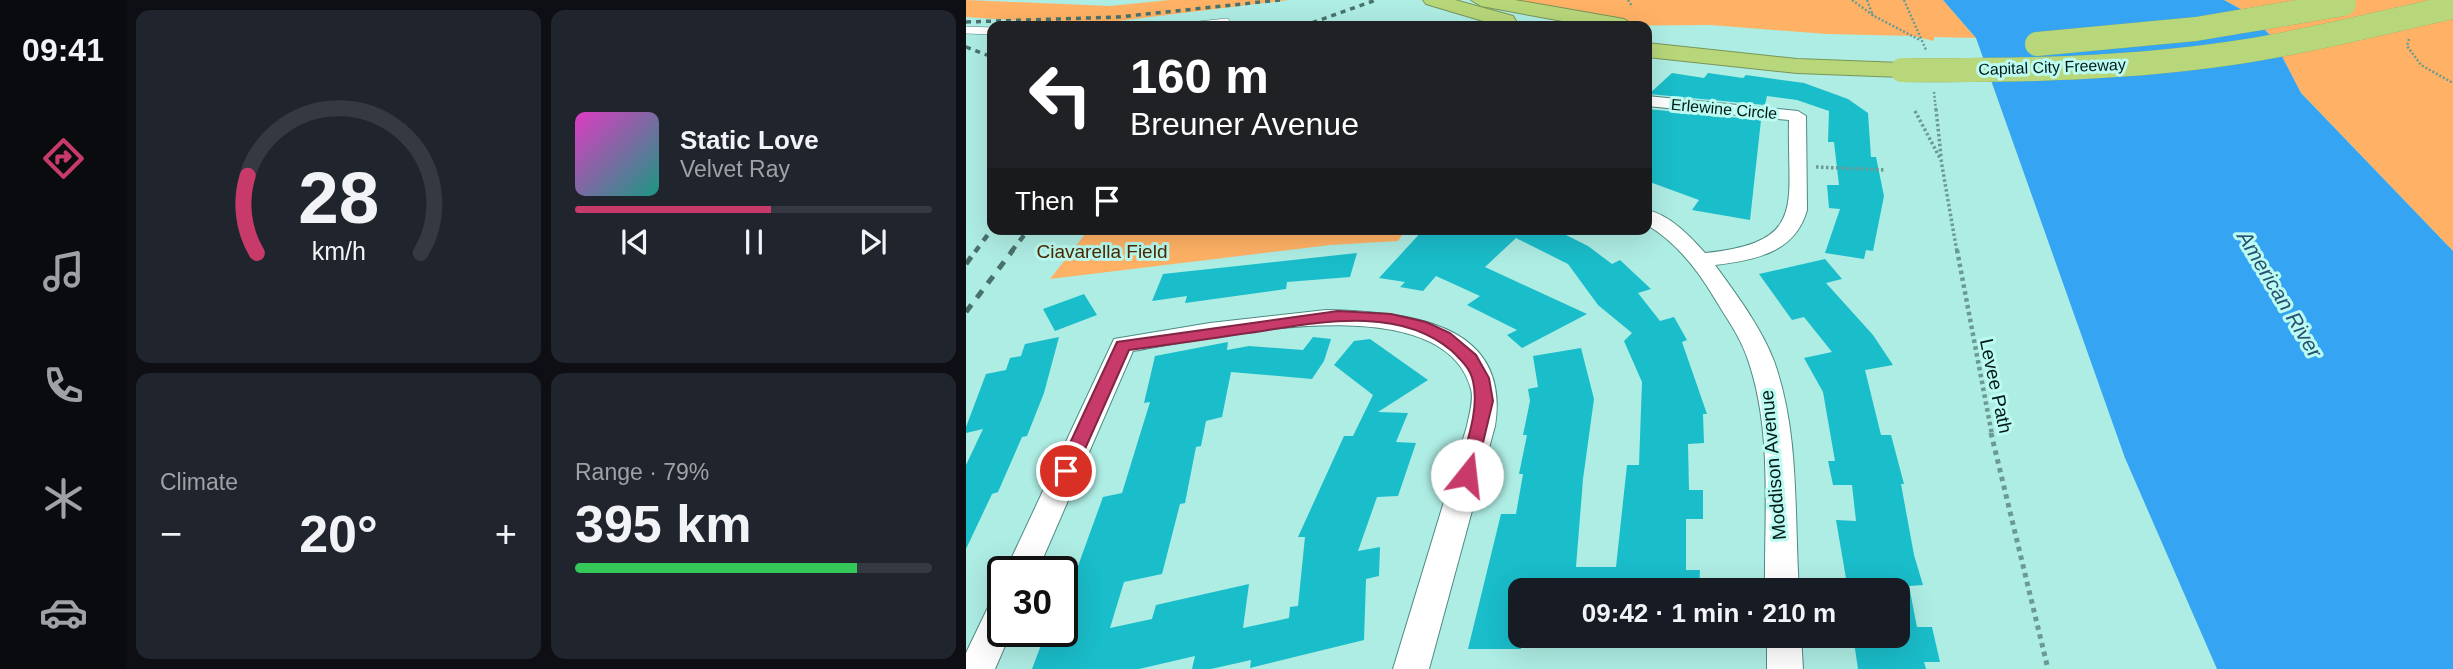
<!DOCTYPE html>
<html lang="en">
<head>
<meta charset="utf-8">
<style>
	:root { --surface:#171b24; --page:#20242c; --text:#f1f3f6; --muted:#9ea1a6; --line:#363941; --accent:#c73a6a }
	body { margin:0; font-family:Helvetica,sans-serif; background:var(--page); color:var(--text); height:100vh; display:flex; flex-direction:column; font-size:26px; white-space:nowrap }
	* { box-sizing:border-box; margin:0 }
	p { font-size:23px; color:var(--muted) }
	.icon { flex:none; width:38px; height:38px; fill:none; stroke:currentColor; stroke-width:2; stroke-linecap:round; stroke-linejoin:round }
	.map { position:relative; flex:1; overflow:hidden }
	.drawer { display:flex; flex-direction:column; gap:10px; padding:10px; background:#0d0f14; width:840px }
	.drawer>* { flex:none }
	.hud { position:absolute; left:21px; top:21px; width:665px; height:214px; border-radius:14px; box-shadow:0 7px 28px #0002; background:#202124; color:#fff; overflow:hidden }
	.speed { position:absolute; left:21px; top:556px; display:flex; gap:14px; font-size:35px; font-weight:700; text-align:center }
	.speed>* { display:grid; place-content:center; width:91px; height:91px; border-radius:50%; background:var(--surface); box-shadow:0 7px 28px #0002; line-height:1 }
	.speed .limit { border:4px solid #111; border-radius:10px; background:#fff; color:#111 }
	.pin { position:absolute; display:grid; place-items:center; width:60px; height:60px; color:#fff; margin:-30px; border:4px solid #fff; border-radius:50%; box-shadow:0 2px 7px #0007 }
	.me { position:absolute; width:77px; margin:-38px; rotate:16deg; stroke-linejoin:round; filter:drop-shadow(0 0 5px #0008) }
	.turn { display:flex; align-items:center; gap:24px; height:147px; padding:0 28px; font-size:32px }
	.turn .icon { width:91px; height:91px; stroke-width:2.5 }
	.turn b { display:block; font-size:49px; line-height:60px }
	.then { display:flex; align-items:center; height:66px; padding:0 28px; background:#0003; gap:14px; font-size:26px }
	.big { font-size:52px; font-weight:700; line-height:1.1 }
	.drawer .card { flex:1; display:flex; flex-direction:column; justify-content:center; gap:10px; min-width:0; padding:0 24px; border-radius:14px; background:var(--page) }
	.drawer .dial { align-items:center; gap:0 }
	.dial svg { height:182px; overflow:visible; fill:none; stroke:var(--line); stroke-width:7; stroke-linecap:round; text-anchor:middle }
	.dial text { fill:var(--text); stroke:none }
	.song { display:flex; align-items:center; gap:21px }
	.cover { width:84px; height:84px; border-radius:10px; background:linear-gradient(135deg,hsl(310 70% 55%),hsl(170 70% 35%)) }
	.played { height:7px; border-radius:4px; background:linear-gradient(90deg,var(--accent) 55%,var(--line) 55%) }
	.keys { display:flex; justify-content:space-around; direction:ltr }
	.heat { display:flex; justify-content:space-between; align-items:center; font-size:38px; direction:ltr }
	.charge { height:10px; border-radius:5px; background:linear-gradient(90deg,#34c759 79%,var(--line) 0) }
	.drawer .tiles { flex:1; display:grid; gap:10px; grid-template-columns:repeat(2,1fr) }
	.trip { position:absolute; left:542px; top:578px; width:402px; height:70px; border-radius:14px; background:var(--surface); box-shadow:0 7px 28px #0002; font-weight:700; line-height:70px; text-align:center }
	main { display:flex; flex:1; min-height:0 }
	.tab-bar { display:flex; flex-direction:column; width:126px; justify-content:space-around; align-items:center; background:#090b0e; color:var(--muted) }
	.tab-bar .icon { width:49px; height:49px }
	.tab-bar .on { color:var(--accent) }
	.tab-bar b { font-size:32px; color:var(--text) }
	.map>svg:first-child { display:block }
	.green { fill:#ffb265 }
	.water { fill:#35a5f3 }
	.building { fill:#1abdca }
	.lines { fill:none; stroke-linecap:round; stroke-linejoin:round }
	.service-casing { stroke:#4d8a82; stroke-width:8 }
	.minor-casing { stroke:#4d8a82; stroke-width:2 }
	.motorway-casing { stroke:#789558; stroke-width:2 }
	.path-far3 { stroke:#6a9a93; stroke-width:2.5; stroke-dasharray:2 2; stroke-linecap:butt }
	.path-far2 { stroke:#6a9a93; stroke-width:3.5; stroke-dasharray:2.5 2.5; stroke-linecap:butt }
	.path-far1 { stroke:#6a9a93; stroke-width:4.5; stroke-dasharray:3.5 3.5; stroke-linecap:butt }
	.path { stroke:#6a9a93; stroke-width:5; stroke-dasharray:4.5 4.5; stroke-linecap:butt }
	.service { stroke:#fff; stroke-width:7 }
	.minor { fill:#fff; fill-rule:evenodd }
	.motorway { fill:#b8d77a; fill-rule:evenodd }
	.rail-far2 { stroke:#49726d; stroke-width:3.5; stroke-dasharray:5 5; stroke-linecap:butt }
	.rail-far1 { stroke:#49726d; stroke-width:4.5; stroke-dasharray:7 7; stroke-linecap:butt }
	.rail { stroke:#49726d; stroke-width:5; stroke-dasharray:9 9; stroke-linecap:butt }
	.motorway-bridge-casing { stroke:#789558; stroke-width:24; stroke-linecap:butt }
	.motorway-bridge { stroke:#b8d77a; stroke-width:24 }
	.route { fill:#c73a6a; stroke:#812645; stroke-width:2 }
	.labels { text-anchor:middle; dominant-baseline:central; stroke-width:6; stroke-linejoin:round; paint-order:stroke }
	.far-street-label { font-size:16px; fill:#021b18; stroke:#bbfbf1 }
	.park-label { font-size:19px; fill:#4c2a00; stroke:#bbfbf1 }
	.street-label { font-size:19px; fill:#021b18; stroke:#bbfbf1 }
	.water-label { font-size:21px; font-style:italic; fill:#275172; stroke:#bbfbf1 }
</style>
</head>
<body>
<main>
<nav class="tab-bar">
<b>09:41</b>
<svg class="icon on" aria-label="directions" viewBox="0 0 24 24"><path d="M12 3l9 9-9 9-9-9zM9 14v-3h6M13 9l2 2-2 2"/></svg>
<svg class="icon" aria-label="music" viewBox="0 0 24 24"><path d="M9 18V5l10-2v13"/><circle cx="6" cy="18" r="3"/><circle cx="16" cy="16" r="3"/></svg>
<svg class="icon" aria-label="phone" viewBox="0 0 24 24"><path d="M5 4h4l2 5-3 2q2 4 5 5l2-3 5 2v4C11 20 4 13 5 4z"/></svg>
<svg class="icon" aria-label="climate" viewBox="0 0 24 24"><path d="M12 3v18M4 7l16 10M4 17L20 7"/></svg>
<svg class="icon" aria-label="car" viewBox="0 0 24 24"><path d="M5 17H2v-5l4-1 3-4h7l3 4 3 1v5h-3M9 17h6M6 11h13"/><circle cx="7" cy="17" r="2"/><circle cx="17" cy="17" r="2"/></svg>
</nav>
<section class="drawer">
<div class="tiles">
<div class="card dial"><svg viewBox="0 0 100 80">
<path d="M14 69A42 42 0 1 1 86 69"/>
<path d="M14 69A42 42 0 0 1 10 35" stroke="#c73a6a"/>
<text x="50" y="56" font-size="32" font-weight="700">28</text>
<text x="50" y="72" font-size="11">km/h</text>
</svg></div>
<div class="card">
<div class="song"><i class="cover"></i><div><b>Static Love</b><p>Velvet Ray</p></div></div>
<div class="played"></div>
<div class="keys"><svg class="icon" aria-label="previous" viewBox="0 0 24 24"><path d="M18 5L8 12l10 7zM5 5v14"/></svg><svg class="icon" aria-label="pause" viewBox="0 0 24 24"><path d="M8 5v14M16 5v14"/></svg><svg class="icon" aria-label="next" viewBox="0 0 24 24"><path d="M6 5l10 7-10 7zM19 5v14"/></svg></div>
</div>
<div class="card"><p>Climate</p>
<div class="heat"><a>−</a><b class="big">20°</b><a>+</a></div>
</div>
<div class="card"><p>Range · 79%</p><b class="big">395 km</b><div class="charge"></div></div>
</div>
</section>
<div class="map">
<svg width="1487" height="669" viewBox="0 0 1487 669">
	<rect width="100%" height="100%" fill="#aeede4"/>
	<!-- green -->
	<g class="green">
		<path d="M0,0L144,6L203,0H323L120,25L0,17Z"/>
		<path d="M506,0H977L1010,38L968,37V41L947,36L861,34L744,25L622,26Z"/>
		<path d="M1258,0H1487V251L1335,93L1306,37L1282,13Z"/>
		<path d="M123,229H440L432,241L364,245L84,279Z"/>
	</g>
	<!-- water -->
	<path class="water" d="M977,0H1258L1282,13L1306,37L1335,93L1487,251V669H1251L1159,458L1010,38Z"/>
	<!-- building -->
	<g class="building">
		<path d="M706,73L738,78L742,73L777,78L780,75L838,83L882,99L902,113L905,157H910L918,196L907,251L900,250L898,259L859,253L874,209L863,208L861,185H873L868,142H862L863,111L831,100L801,96L799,105L683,94Z"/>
		<path d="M681,109L795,120L784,220L726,210L733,200L681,181Z"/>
		<path d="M458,229H588L622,246L646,264L654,260L685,289L672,293L694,321L708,317L721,340L716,342L741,414H737L738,443L722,444L723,490H737V519H720V570H734L733,590H555V649H502L535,514H550L557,474H553L561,435H557L564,401L562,389L572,387L567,356L615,348L628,399L617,479L610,567H650L661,465H673L676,382L658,341L666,333L632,305L602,264L550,238L519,267L621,314L556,348L541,335L551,330L501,305L514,296L470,276L457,291L434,287L439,282L413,278Z"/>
		<path d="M391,253L384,277L321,282L320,289L219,303L221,296L186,301L197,274Z"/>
		<path d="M859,259L876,279L860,283L907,335L927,365L899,370L915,435H925L938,484H935L948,555L957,585L943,586L951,627H966L974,662H958L960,669H892L887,635H933V590H882L870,520L890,521L886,485H867L862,461H869L857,392L838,358L866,352L838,317L826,320L793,274Z"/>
		<path d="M118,294L131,315L89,331L77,309Z"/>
		<path d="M93,337L78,393L61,436L56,437L32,492L26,494L0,549V465L17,429L0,433V427L20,374L40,370L44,358L55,356L59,344Z"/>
		<path d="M347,337L365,339L358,361L346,379L265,372L256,417L240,421L235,446L230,447L219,503L214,504L196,574L158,582L144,628L186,619L190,605L283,584L277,628L323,618L324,607L332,606L339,537H332L378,436H387L407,395L368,365L388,341L404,339L462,380L412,412L442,413L430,442L450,443L432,496L411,497L392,551L414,547L413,576L400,579L398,640L284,668L285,660L245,669H226L229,656L173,669H66L80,632H96V610L137,497L156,493L184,402L178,403L189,356L262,342L261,350L283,346L337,350Z"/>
	</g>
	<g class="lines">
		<!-- service casing -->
		<g class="service-casing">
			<g id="service">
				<path d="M224,26L260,22"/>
				<path d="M0,30L26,31"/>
			</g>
		</g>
		<!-- minor casing -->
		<g class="minor-casing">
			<g id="minor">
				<path d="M681,96L832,111L840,116L841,210C829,253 789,260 749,265C770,294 795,327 808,361C834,433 828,515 833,590H799C798,515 807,432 782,360C775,338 761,319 749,299C732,270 710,242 681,225V210C704,215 724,236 739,253C842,242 821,206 823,120L681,106Z"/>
				<path d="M360,310C437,312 546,320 529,426L463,669H427L501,426C503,415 508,400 505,389C477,283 244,338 167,351L71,572H39L148,339L244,323Z"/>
				<path d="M37,597V632H45L29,669H0V653L25,601Z"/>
				<path d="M801,635H835L837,669H801Z"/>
			</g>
		</g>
		<!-- motorway casing -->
		<g class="motorway-casing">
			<g id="motorway">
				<path d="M457,0H489L547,16L550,21L547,26H534L460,4Z"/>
				<path d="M505,0H549L658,19L669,26H624L515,6Z"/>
				<path d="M681,43L831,59L936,63L945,65L948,70L945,75L936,77L831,73L681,57Z"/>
			</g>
		</g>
		<!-- path-far3 -->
		<g class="path-far3">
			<path d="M662,0L666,6"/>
			<path d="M886,0L908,16L954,40"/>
			<path d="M901,0L907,16"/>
			<path d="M938,0L960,50"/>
			<path d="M1443,39L1441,46L1455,65L1487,83"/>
			<path d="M968,92L970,111"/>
		</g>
		<!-- path-far2 -->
		<g class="path-far2">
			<path d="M970,109L975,156"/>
			<path d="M949,111L975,160L991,252"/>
			<path d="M850,167L919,170"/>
		</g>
		<!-- path-far1 -->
		<path class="path-far1" d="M991,250L1026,435"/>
		<!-- path -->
		<path class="path" d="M1025,433L1082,669"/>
		<!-- service -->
		<use href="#service" class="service"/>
		<!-- minor -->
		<use href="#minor" class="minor"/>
		<!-- motorway -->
		<use href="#motorway" class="motorway"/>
		<!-- rail-far2 -->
		<g class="rail-far2">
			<path d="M0,22L152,17L314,0"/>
			<path d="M337,26L410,0"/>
			<path d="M0,47L26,57"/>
		</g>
		<!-- rail-far1 -->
		<g class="rail-far1">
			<path d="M9,252L26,229"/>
			<path d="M45,252L63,229"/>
		</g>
		<!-- rail -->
		<g class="rail">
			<path d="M0,264L10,250"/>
			<path d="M0,312L47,250"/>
		</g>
		<!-- motorway-bridge casing -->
		<g class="motorway-bridge-casing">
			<g id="motorway-bridge">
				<path d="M1071,44L1230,29L1378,4"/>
				<path d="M936,70C1051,71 1166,69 1280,51C1349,40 1418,22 1487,7"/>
			</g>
		</g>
		<!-- motorway-bridge -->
		<use href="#motorway-bridge" class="motorway-bridge"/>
	</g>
	<!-- route -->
	<path class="route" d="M372,311L425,314L460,322L484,333L510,355L523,378L527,401L508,480H494L492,475C499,446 514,411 507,381C504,368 495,360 486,351C429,302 342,325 275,334C237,340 200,345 163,350L107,476H93L91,471L151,342Z"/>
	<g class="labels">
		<!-- far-street labels -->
		<g class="far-street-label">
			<text transform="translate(1086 67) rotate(-2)">Capital City Freeway</text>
			<text transform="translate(758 109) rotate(5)">Erlewine Circle</text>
		</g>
		<!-- park labels -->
		<g class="park-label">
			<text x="136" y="251">Ciavarella Field</text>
		</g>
		<!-- street labels -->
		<g class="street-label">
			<text transform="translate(1030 386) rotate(78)">Levee Path</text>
			<text transform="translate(807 465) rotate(-95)">Moddison Avenue</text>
		</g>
		<!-- water labels -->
		<g class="water-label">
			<text transform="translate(1314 294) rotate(59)">American River</text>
		</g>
	</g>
</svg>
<div class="speed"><div class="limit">30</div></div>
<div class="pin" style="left:100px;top:471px;background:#d93025"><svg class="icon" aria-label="arrive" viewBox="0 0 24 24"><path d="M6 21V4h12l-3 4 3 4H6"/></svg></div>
<svg class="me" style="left:501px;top:475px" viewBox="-20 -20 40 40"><circle r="19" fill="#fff"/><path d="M0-13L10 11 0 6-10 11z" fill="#c73a6a"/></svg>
<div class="trip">09:42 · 1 min · 210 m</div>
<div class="hud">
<div class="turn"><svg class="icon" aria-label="left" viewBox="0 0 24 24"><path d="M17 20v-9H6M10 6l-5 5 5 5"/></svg><div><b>160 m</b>Breuner Avenue</div></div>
<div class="then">Then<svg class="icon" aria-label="arrive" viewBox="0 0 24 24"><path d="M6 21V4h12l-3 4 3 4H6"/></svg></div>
</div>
</div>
</main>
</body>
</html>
